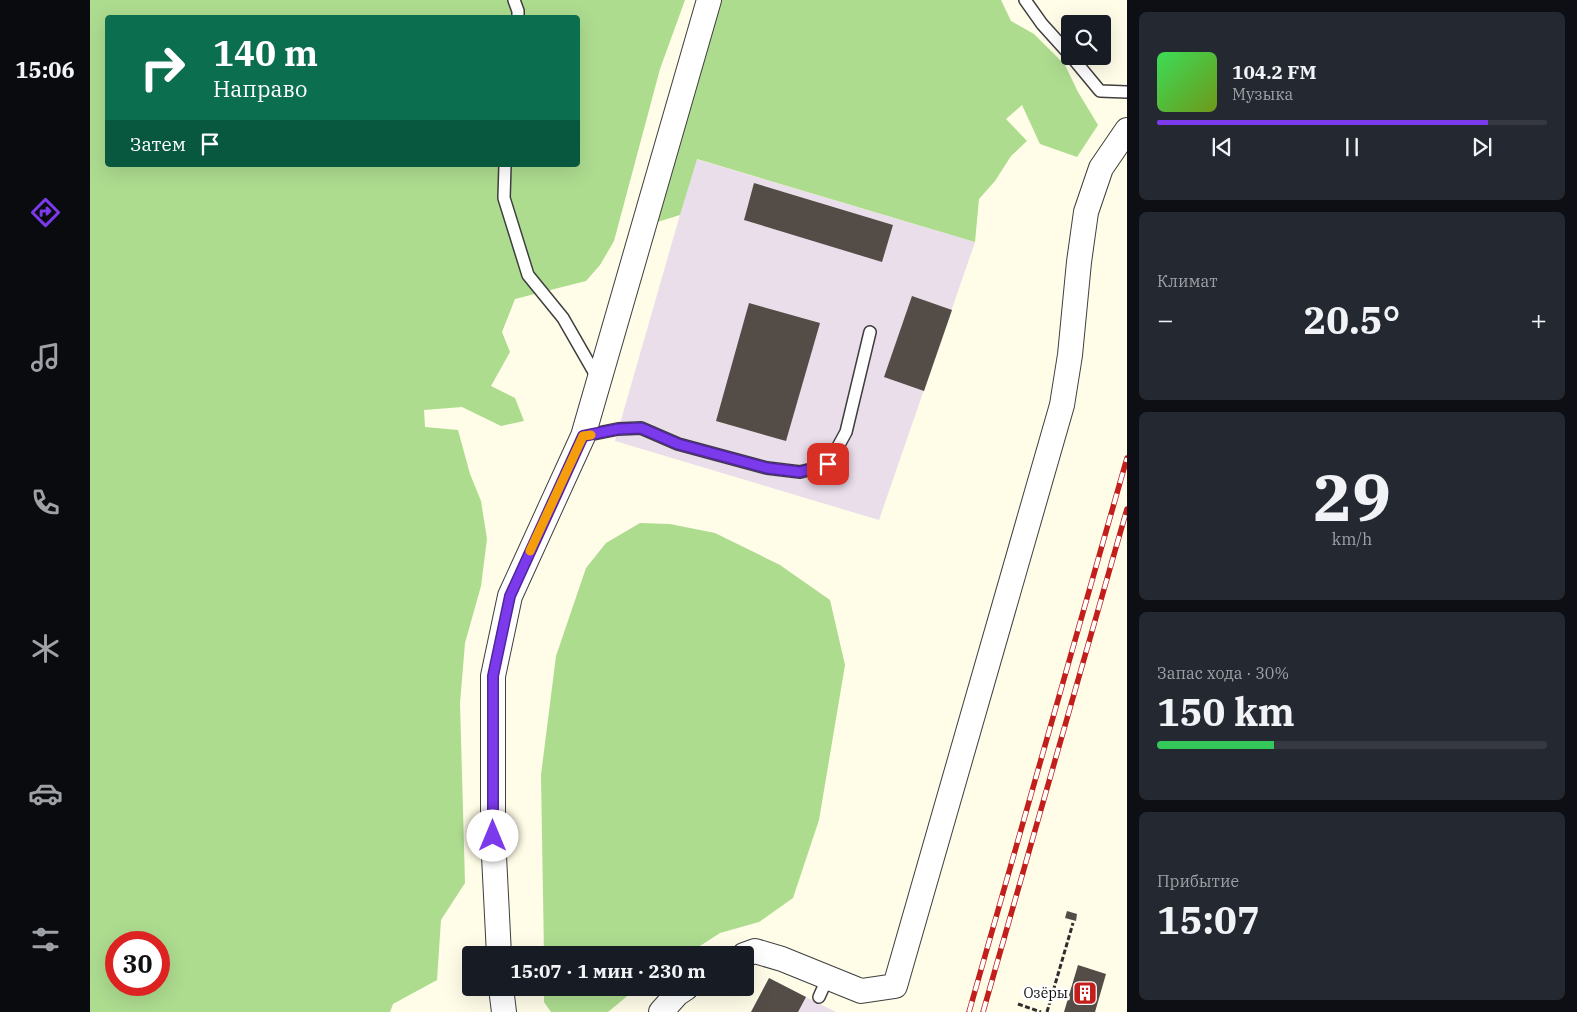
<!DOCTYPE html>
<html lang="ru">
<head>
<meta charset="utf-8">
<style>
	:root { --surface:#171b24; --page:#242831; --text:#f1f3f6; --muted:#9ea1a6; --line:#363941; --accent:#7c3aed }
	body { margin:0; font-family:"IBM Plex Serif",serif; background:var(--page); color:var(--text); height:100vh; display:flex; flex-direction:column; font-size:19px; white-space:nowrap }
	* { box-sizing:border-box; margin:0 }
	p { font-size:16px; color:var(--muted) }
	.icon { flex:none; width:28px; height:28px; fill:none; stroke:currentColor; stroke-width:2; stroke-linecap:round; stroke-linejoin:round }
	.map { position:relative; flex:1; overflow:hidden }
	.side { display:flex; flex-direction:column; gap:12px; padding:12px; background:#0d0f14; width:450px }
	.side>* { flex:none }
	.top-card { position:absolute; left:15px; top:15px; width:475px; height:152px; border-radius:5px; box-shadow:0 5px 20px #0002; background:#0b6e4f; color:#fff; overflow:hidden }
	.controls { position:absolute; left:971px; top:15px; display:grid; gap:10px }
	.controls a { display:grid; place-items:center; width:50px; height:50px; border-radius:5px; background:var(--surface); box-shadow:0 5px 20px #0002; font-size:25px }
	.speed { position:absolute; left:15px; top:931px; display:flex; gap:10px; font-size:25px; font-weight:700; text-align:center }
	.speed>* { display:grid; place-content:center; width:65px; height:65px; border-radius:50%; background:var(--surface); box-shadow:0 5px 20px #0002; line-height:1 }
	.speed .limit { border:8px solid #d22; background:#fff; color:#111 }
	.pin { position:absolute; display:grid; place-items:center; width:42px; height:42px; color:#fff; margin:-21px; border-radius:10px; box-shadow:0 2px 8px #0006 }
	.me { position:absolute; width:55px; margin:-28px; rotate:0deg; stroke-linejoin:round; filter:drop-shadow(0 0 4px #0008) }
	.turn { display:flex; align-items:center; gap:18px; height:105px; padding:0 25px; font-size:22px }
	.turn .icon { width:65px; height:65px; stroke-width:2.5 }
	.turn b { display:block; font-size:35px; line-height:42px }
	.then { display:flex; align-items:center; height:48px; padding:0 25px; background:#0003; gap:10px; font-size:19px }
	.big { font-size:38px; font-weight:700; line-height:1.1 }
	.side .card { flex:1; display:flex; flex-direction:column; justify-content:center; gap:8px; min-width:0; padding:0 18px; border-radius:8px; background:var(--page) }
	.side .dial { align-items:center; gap:0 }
	.dial b { font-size:65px; line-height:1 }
	.song { display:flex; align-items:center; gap:15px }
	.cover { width:60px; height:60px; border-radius:8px; background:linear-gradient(135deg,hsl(130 70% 55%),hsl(80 70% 35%)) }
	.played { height:5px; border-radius:2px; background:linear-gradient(90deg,var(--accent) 85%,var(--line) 85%) }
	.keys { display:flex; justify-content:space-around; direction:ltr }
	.heat { display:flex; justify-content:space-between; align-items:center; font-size:28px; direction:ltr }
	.charge { height:8px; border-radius:4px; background:linear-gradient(90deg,#34c759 30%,var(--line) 0) }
	.trip { position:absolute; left:372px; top:946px; width:292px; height:50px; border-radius:5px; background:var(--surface); box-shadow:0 5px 20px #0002; font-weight:700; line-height:50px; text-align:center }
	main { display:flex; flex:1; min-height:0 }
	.dock { display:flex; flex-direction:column; width:90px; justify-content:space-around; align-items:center; background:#090b0e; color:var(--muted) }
	.dock .icon { width:35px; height:35px }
	.dock .selected { color:var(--accent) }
	.dock b { font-size:22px; color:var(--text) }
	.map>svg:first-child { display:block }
	.industrial { fill:#eadeeb }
	.forest { fill:#addc8f; fill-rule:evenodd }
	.building { fill:#544c46 }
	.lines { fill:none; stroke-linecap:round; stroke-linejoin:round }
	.lane-casing { stroke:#3e3e3e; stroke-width:14 }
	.street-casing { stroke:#3e3e3e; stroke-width:26 }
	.path { stroke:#2d2d2d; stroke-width:3; stroke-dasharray:5 2.5; stroke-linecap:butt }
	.lane { stroke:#fff; stroke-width:11 }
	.street { stroke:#fff; stroke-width:24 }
	.rail-casing { stroke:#c11e1c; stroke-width:5.5 }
	.rail { stroke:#fff; stroke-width:4; stroke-dasharray:11; stroke-linecap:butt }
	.route-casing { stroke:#51269a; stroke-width:12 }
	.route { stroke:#7c3aed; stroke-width:9 }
	.slow { stroke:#f59e0b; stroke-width:9 }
	.labels { text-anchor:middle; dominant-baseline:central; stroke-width:5; stroke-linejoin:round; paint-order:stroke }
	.poi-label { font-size:14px; fill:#0b0b0b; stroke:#fff; text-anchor:end }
</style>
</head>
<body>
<main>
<nav class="dock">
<b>15:06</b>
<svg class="icon selected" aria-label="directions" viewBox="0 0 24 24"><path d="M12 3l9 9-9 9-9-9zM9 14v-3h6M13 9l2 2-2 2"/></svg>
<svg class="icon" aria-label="music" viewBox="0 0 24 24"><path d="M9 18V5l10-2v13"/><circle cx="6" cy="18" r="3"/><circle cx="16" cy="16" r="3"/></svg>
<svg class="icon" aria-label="phone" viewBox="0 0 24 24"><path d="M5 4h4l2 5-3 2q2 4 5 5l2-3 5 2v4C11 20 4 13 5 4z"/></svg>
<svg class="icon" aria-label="climate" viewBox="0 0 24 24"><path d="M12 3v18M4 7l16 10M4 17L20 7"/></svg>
<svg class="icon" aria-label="car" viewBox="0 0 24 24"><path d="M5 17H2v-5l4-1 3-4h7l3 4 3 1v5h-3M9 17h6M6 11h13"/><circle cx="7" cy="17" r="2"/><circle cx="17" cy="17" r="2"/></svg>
<svg class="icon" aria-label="filters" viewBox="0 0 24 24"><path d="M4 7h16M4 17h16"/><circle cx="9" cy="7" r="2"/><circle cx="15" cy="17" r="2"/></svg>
</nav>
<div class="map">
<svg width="1037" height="1012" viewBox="0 0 1037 1012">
	<rect width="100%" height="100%" fill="#fffce8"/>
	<!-- industrial -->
	<g class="industrial">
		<path d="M606,159L885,242L789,520L525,441Z"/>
		<path d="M679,978L716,997L746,1012H661Z"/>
	</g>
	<!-- forest -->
	<g class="forest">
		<path d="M0,0H595L570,69L524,241L510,265L496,281L425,299L412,332L420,352L401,386L425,398L434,421L411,426L372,407L334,410L335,427L368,430L380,474L391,501L397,539L391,586L375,643L370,703L375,883L351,920L347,980L303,1004L300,1012H0ZM18,18H488V165H18ZM26,942H69V985H26Z"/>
		<path d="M629,0H911L921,21L944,34L975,65L988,92L1008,125L987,157L950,144L932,105L916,119L937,141L921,156L905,181L889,199L885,242L607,159L590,215L561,224Z"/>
		<path d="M550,523L580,524L625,533L690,565L740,600L755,665L729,820L703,898L669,922L630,933L596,955H454L451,775L466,656L496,568L516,543Z"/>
		<path d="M454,988H547L518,1012H461L454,1002Z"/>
	</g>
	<!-- building -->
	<g class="building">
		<path d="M664,183L803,225L792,262L654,220Z"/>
		<path d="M822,296L862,310L834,391L794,377Z"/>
		<path d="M659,303L730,323L696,441L626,421Z"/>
		<path d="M977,911L987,914L986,921L975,918Z"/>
		<path d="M988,965L1016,974L1005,1012H974Z"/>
		<path d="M679,978L716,997L708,1012H661Z"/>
	</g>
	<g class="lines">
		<!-- lane casing -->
		<g class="lane-casing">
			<g id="lane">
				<path d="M424,0L428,11V18"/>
				<path d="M935,0L952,24L980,55"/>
				<path d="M981,56L1010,91L1037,92"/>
				<path d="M415,165L414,198L438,275L473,318L508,379"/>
				<path d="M493,436L528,429L551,428L588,444L677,468L710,472L738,465L756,432L780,332"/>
				<path d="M729,997L738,977"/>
			</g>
		</g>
		<!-- street casing -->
		<g class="street-casing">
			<g id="street">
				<path d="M409,955L403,836V676L420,596L493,436L619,0"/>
				<path d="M654,955L665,951L692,959L771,991L805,986L972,405L980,355L989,262L996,212L1011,168L1037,130"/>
				<path d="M411,988L414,1012"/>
				<path d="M571,1012L587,994L596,988"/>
			</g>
		</g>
		<!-- path -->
		<g class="path">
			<path d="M928,1004L951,1012"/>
			<path d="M957,1012L983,923"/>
		</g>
		<!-- lane -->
		<use href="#lane" class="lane"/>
		<!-- street -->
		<use href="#street" class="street"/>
		<!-- rail casing -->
		<g class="rail-casing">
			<g id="rail">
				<path d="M879,1012L1037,458"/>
				<path d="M893,1012L1037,509"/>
			</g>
		</g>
		<!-- rail -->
		<use href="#rail" class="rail"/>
	</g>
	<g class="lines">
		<!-- route casing -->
		<g class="route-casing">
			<path id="route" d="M403,836V676L420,596L493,436L528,429L551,428L588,444L677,468L710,472L738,464"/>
		</g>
		<!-- route -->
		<use href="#route" class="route"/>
		<!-- slow -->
		<path class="slow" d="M440,551L493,436L501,435"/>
	</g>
	<!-- icons -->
	<defs>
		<g id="building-square" transform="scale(1.25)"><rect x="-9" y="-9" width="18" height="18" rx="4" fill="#c11e1c" stroke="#fff"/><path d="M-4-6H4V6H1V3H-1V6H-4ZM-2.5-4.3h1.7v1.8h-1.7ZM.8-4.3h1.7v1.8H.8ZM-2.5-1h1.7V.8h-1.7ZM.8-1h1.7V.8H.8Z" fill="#fff"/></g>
	</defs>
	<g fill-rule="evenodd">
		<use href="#building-square" x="995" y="993"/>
	</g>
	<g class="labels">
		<!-- poi labels -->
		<g class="poi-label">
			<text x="978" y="993">Озёры</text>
		</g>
	</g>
</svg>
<div class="controls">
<a><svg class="icon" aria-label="search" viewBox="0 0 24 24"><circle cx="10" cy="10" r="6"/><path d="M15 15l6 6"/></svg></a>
</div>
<div class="speed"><div class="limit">30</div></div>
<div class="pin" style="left:738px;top:464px;background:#d93025"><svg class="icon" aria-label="arrive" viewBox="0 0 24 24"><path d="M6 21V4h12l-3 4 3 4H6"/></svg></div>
<svg class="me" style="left:403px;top:836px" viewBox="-20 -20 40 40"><circle r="19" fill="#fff"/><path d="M0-13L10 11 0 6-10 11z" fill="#7c3aed"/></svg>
<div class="trip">15:07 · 1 мин · 230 m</div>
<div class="top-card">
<div class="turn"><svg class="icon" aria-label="right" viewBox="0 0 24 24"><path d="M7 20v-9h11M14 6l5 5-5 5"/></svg><div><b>140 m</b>Направо</div></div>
<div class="then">Затем<svg class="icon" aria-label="arrive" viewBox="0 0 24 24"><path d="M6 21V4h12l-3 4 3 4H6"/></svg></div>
</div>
</div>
<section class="side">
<div class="card">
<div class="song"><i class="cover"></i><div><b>104.2 FM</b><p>Музыка</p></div></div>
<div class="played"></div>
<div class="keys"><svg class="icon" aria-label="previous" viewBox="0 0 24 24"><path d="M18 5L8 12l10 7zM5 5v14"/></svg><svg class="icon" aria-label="pause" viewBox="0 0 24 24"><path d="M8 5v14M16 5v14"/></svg><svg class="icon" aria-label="next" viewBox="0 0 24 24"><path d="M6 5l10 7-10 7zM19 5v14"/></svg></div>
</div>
<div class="card"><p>Климат</p>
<div class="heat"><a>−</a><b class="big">20.5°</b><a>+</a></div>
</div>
<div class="card dial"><b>29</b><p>km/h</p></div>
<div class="card"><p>Запас хода · 30%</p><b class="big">150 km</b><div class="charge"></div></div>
<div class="card"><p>Прибытие</p><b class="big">15:07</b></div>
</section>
</main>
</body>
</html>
